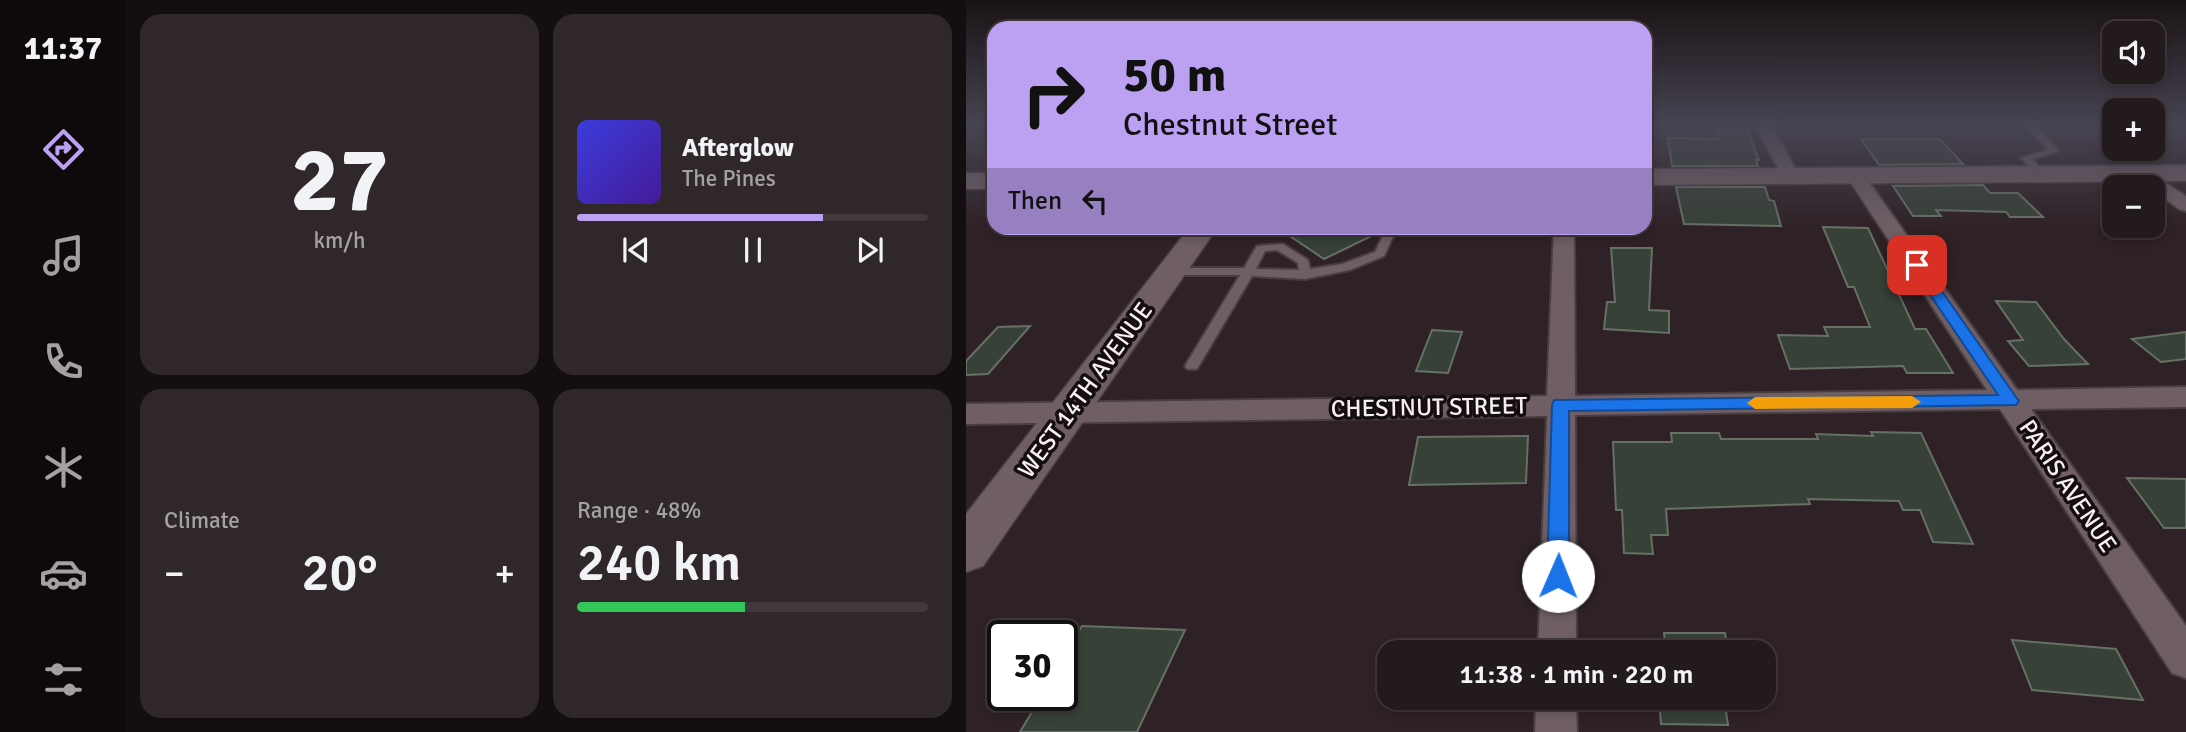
<!DOCTYPE html>
<html lang="en">
<head>
<meta charset="utf-8">
<style>
	:root { --surface:#231a1d; --page:#2f272a; --text:#f1f3f6; --muted:#a3a1a4; --line:#40383b; --accent:#bca0f2 }
	body { margin:0; font-family:Signika,sans-serif; background:var(--page); color:var(--text); height:100vh; display:flex; flex-direction:column; font-size:26px; white-space:nowrap }
	* { box-sizing:border-box; margin:0 }
	p { font-size:23px; color:var(--muted) }
	.icon { flex:none; width:38px; height:38px; fill:none; stroke:currentColor; stroke-width:2; stroke-linecap:round; stroke-linejoin:round }
	.map { position:relative; flex:1; overflow:hidden }
	.panel { display:flex; flex-direction:column; gap:14px; padding:14px; background:#130e10; width:840px }
	.panel>* { flex:none }
	.guide { position:absolute; left:21px; top:21px; width:665px; height:214px; border-radius:21px; box-shadow:0 4px 10px #0003,0 0 0 2px var(--line); background:#bca0f2; color:#111; overflow:hidden }
	.fabs { position:absolute; left:1136px; top:21px; display:grid; gap:14px }
	.fabs a { display:grid; place-items:center; width:63px; height:63px; border-radius:14px; background:var(--surface); box-shadow:0 4px 10px #0003,0 0 0 2px var(--line); font-size:35px }
	.speed { position:absolute; left:21px; top:620px; display:flex; gap:14px; font-size:35px; font-weight:700; text-align:center }
	.speed>* { display:grid; place-content:center; width:91px; height:91px; border-radius:50%; background:var(--surface); box-shadow:0 4px 10px #0003,0 0 0 2px var(--line); line-height:1 }
	.speed .limit { border:4px solid #111; border-radius:10px; background:#fff; color:#111 }
	.pin { position:absolute; display:grid; place-items:center; width:60px; height:60px; color:#fff; margin:-30px; border-radius:14px; box-shadow:0 4px 10px #0006 }
	.me { position:absolute; width:77px; margin:-38px; rotate:1deg; stroke-linejoin:round; filter:drop-shadow(0 0 5px #0008) }
	.turn { display:flex; align-items:center; gap:24px; height:147px; padding:0 21px; font-size:32px }
	.turn .icon { width:91px; height:91px; stroke-width:2.5 }
	.turn b { display:block; font-size:49px; line-height:60px }
	.then { display:flex; align-items:center; height:66px; padding:0 21px; background:#0003; gap:14px; font-size:26px }
	.big { font-size:52px; font-weight:600; line-height:1.1 }
	.panel .card { flex:1; display:flex; flex-direction:column; justify-content:center; gap:10px; min-width:0; padding:0 24px; border-radius:21px; background:var(--page) }
	.panel .dial { align-items:center; gap:0 }
	.dial b { font-size:91px; line-height:1 }
	.song { display:flex; align-items:center; gap:21px }
	.cover { width:84px; height:84px; border-radius:10px; background:linear-gradient(135deg,hsl(240 70% 55%),hsl(260 70% 35%)) }
	.played { height:7px; border-radius:4px; background:linear-gradient(90deg,var(--accent) 70%,var(--line) 70%) }
	.keys { display:flex; justify-content:space-around; direction:ltr }
	.heat { display:flex; justify-content:space-between; align-items:center; font-size:38px; direction:ltr }
	.charge { height:10px; border-radius:5px; background:linear-gradient(90deg,#34c759 48%,var(--line) 0) }
	.panel .tiles { flex:1; display:grid; gap:14px; grid-template-columns:repeat(2,1fr) }
	.trip { position:absolute; left:411px; top:640px; width:399px; height:70px; border-radius:21px; background:var(--surface); box-shadow:0 4px 10px #0003,0 0 0 2px var(--line); font-weight:600; line-height:70px; text-align:center }
	main { display:flex; flex:1; min-height:0 }
	.tab-bar { display:flex; flex-direction:column; width:126px; justify-content:space-around; align-items:center; background:#0e0a0c; color:var(--muted) }
	.tab-bar .icon { width:49px; height:49px }
	.tab-bar .current { color:var(--accent) }
	.tab-bar b { font-size:32px; color:var(--text) }
	.map>svg:first-child { display:block }
	.building { fill:#374137; stroke:#667065; stroke-width:2 }
	.lines { fill:none; stroke-linecap:round; stroke-linejoin:round }
	.service-casing { stroke:#483e42; stroke-width:4 }
	.minor-casing { stroke:#483e42; stroke-width:4 }
	.secondary-casing { stroke:#483e42; stroke-width:3 }
	.service { fill:#6f5f65; fill-rule:evenodd }
	.minor { fill:#6f5f65; fill-rule:evenodd }
	.secondary { fill:#6f5f65; fill-rule:evenodd }
	.route { fill:#1a73e8; stroke:#114b97; stroke-width:2 }
	.slow { fill:#f59e0b }
	.labels { text-anchor:middle; dominant-baseline:central; stroke-width:7; stroke-linejoin:round; paint-order:stroke }
	.street-label { font-size:24px; fill:#f8eff2; stroke:#140e10 }
</style>
</head>
<body>
<main>
<nav class="tab-bar">
<b>11:37</b>
<svg class="icon current" aria-label="directions" viewBox="0 0 24 24"><path d="M12 3l9 9-9 9-9-9zM9 14v-3h6M13 9l2 2-2 2"/></svg>
<svg class="icon" aria-label="music" viewBox="0 0 24 24"><path d="M9 18V5l10-2v13"/><circle cx="6" cy="18" r="3"/><circle cx="16" cy="16" r="3"/></svg>
<svg class="icon" aria-label="phone" viewBox="0 0 24 24"><path d="M5 4h4l2 5-3 2q2 4 5 5l2-3 5 2v4C11 20 4 13 5 4z"/></svg>
<svg class="icon" aria-label="climate" viewBox="0 0 24 24"><path d="M12 3v18M4 7l16 10M4 17L20 7"/></svg>
<svg class="icon" aria-label="car" viewBox="0 0 24 24"><path d="M5 17H2v-5l4-1 3-4h7l3 4 3 1v5h-3M9 17h6M6 11h13"/><circle cx="7" cy="17" r="2"/><circle cx="17" cy="17" r="2"/></svg>
<svg class="icon" aria-label="filters" viewBox="0 0 24 24"><path d="M4 7h16M4 17h16"/><circle cx="9" cy="7" r="2"/><circle cx="15" cy="17" r="2"/></svg>
</nav>
<section class="panel">
<div class="tiles">
<div class="card dial"><b>27</b><p>km/h</p></div>
<div class="card">
<div class="song"><i class="cover"></i><div><b>Afterglow</b><p>The Pines</p></div></div>
<div class="played"></div>
<div class="keys"><svg class="icon" aria-label="previous" viewBox="0 0 24 24"><path d="M18 5L8 12l10 7zM5 5v14"/></svg><svg class="icon" aria-label="pause" viewBox="0 0 24 24"><path d="M8 5v14M16 5v14"/></svg><svg class="icon" aria-label="next" viewBox="0 0 24 24"><path d="M6 5l10 7-10 7zM19 5v14"/></svg></div>
</div>
<div class="card"><p>Climate</p>
<div class="heat"><a>−</a><b class="big">20°</b><a>+</a></div>
</div>
<div class="card"><p>Range · 48%</p><b class="big">240 km</b><div class="charge"></div></div>
</div>
</section>
<div class="map">
<svg width="1220" height="732" viewBox="0 0 1220 732">
	<rect width="100%" height="100%" fill="#2f2227"/>
	<!-- building -->
	<g class="building">
		<path d="M750,124H779L793,160H790L792,166H706L702,138L754,139Z"/>
		<path d="M895,139H974L997,164L913,165Z"/>
		<path d="M1017,185L1024,193H1052L1077,217H1044L1040,212L970,210L975,216H947L927,186Z"/>
		<path d="M710,187H799L803,200L808,201L815,226L718,224Z"/>
		<path d="M857,227L902,228L949,329H960L987,373H941L937,366L824,369L812,335L862,336L858,327H904L888,287H882Z"/>
		<path d="M312,228H418L416,231L358,259Z"/>
		<path d="M645,248H686L683,310L703,311V333L638,329L641,302H649Z"/>
		<path d="M1030,301L1070,302L1098,339L1122,364L1063,366L1042,341L1057,340Z"/>
		<path d="M64,326L22,374L0,375V361L32,327Z"/>
		<path d="M466,330L496,332L482,373L450,371Z"/>
		<path d="M1220,332V359L1195,362L1166,339Z"/>
		<path d="M905,432L955,433L1007,544L967,542L954,510H937L933,501L842,499L844,504L700,509L702,535H685L687,554L658,553L656,510H650L647,442H706L705,433H753L755,439H852L850,434L907,436Z"/>
		<path d="M562,436L560,483L443,485L452,437Z"/>
		<path d="M1161,478L1220,479V528H1198Z"/>
		<path d="M116,626L219,630L171,732H54L76,695H96V660Z"/>
		<path d="M698,633H759L762,653H700Z"/>
		<path d="M1046,640L1150,649L1177,700L1066,690Z"/>
		<path d="M693,698H758L762,725L695,724Z"/>
	</g>
	<g class="lines">
		<!-- service casing -->
		<g class="service-casing">
			<g id="service">
				<path d="M1058,124H1067L1093,151L1066,159L1079,172V176H1073L1055,158L1082,150Z"/>
				<path d="M421,228H431L418,256L384,270L339,279L286,276L231,369H221L219,366L274,275H206L202,274V268H278L291,246L317,244L342,260L344,269L376,264L409,252ZM311,250L332,263L333,270L290,269L299,251Z"/>
			</g>
		</g>
		<!-- minor casing -->
		<g class="minor-casing">
			<g id="minor">
				<path d="M789,124H805L833,176L830,180H818Z"/>
				<path d="M1175,168L1220,196V211L1213,209L1169,177L1166,173Z"/>
				<path d="M889,170L895,171L1051,390L1220,387V407L1065,409L1220,626V678L1206,673L1034,409L609,415L610,653H572L581,416L0,424V404L581,396L588,228H608L609,396L1021,390L880,175Z"/>
				<path d="M570,698H610L611,732H569Z"/>
			</g>
		</g>
		<!-- secondary casing -->
		<g class="secondary-casing">
			<g id="secondary">
				<path d="M1220,165V181L679,185V169Z"/>
				<rect x="0" y="173" width="28" height="16"/>
				<path d="M223,228H251L17,566L0,572V514Z"/>
			</g>
		</g>
		<!-- service -->
		<use href="#service" class="service"/>
		<!-- minor -->
		<use href="#minor" class="minor"/>
		<!-- secondary -->
		<use href="#secondary" class="secondary"/>
	</g>
	<!-- sky -->
	<linearGradient id="sky" x2="0" y2="1"><stop stop-color="#1a1315"/><stop offset="0.55" stop-color="#474452"/><stop offset="1" stop-color="#474452" stop-opacity="0"/></linearGradient>
	<rect width="1220" height="227" fill="url(#sky)"/>
	<!-- route -->
	<path class="route" d="M951,261L956,263L1050,397L1053,401L1050,405L603,411V576L600,582L592,585L584,582L581,576L586,405L588,400L1032,395L944,265Z"/>
	<!-- slow -->
	<path class="slow" d="M946,396L955,402L946,408L789,409L781,403L789,397Z"/>
	<g class="labels">
		<!-- street labels -->
		<g class="street-label">
			<text transform="translate(119 390) rotate(-54)">WEST 14TH AVENUE</text>
			<text transform="translate(463 407) rotate(-1)">CHESTNUT STREET</text>
			<text transform="translate(1102 486) rotate(56)">PARIS AVENUE</text>
		</g>
	</g>
</svg>
<div class="fabs">
<a><svg class="icon" aria-label="sound" viewBox="0 0 24 24"><path d="M4 9h4l5-4v14l-5-4H4zM17 9q2 3 0 6"/></svg></a>
<a>+</a>
<a>−</a>
</div>
<div class="speed"><div class="limit">30</div></div>
<div class="pin" style="left:951px;top:265px;background:#d93025"><svg class="icon" aria-label="arrive" viewBox="0 0 24 24"><path d="M6 21V4h12l-3 4 3 4H6"/></svg></div>
<svg class="me" style="left:592px;top:576px" viewBox="-20 -20 40 40"><circle r="19" fill="#fff"/><path d="M0-13L10 11 0 6-10 11z" fill="#1a73e8"/></svg>
<div class="trip">11:38 · 1 min · 220 m</div>
<div class="guide">
<div class="turn"><svg class="icon" aria-label="right" viewBox="0 0 24 24"><path d="M7 20v-9h11M14 6l5 5-5 5"/></svg><div><b>50 m</b>Chestnut Street</div></div>
<div class="then">Then<svg class="icon" aria-label="left" viewBox="0 0 24 24"><path d="M17 20v-9H6M10 6l-5 5 5 5"/></svg></div>
</div>
</div>
</main>
</body>
</html>
